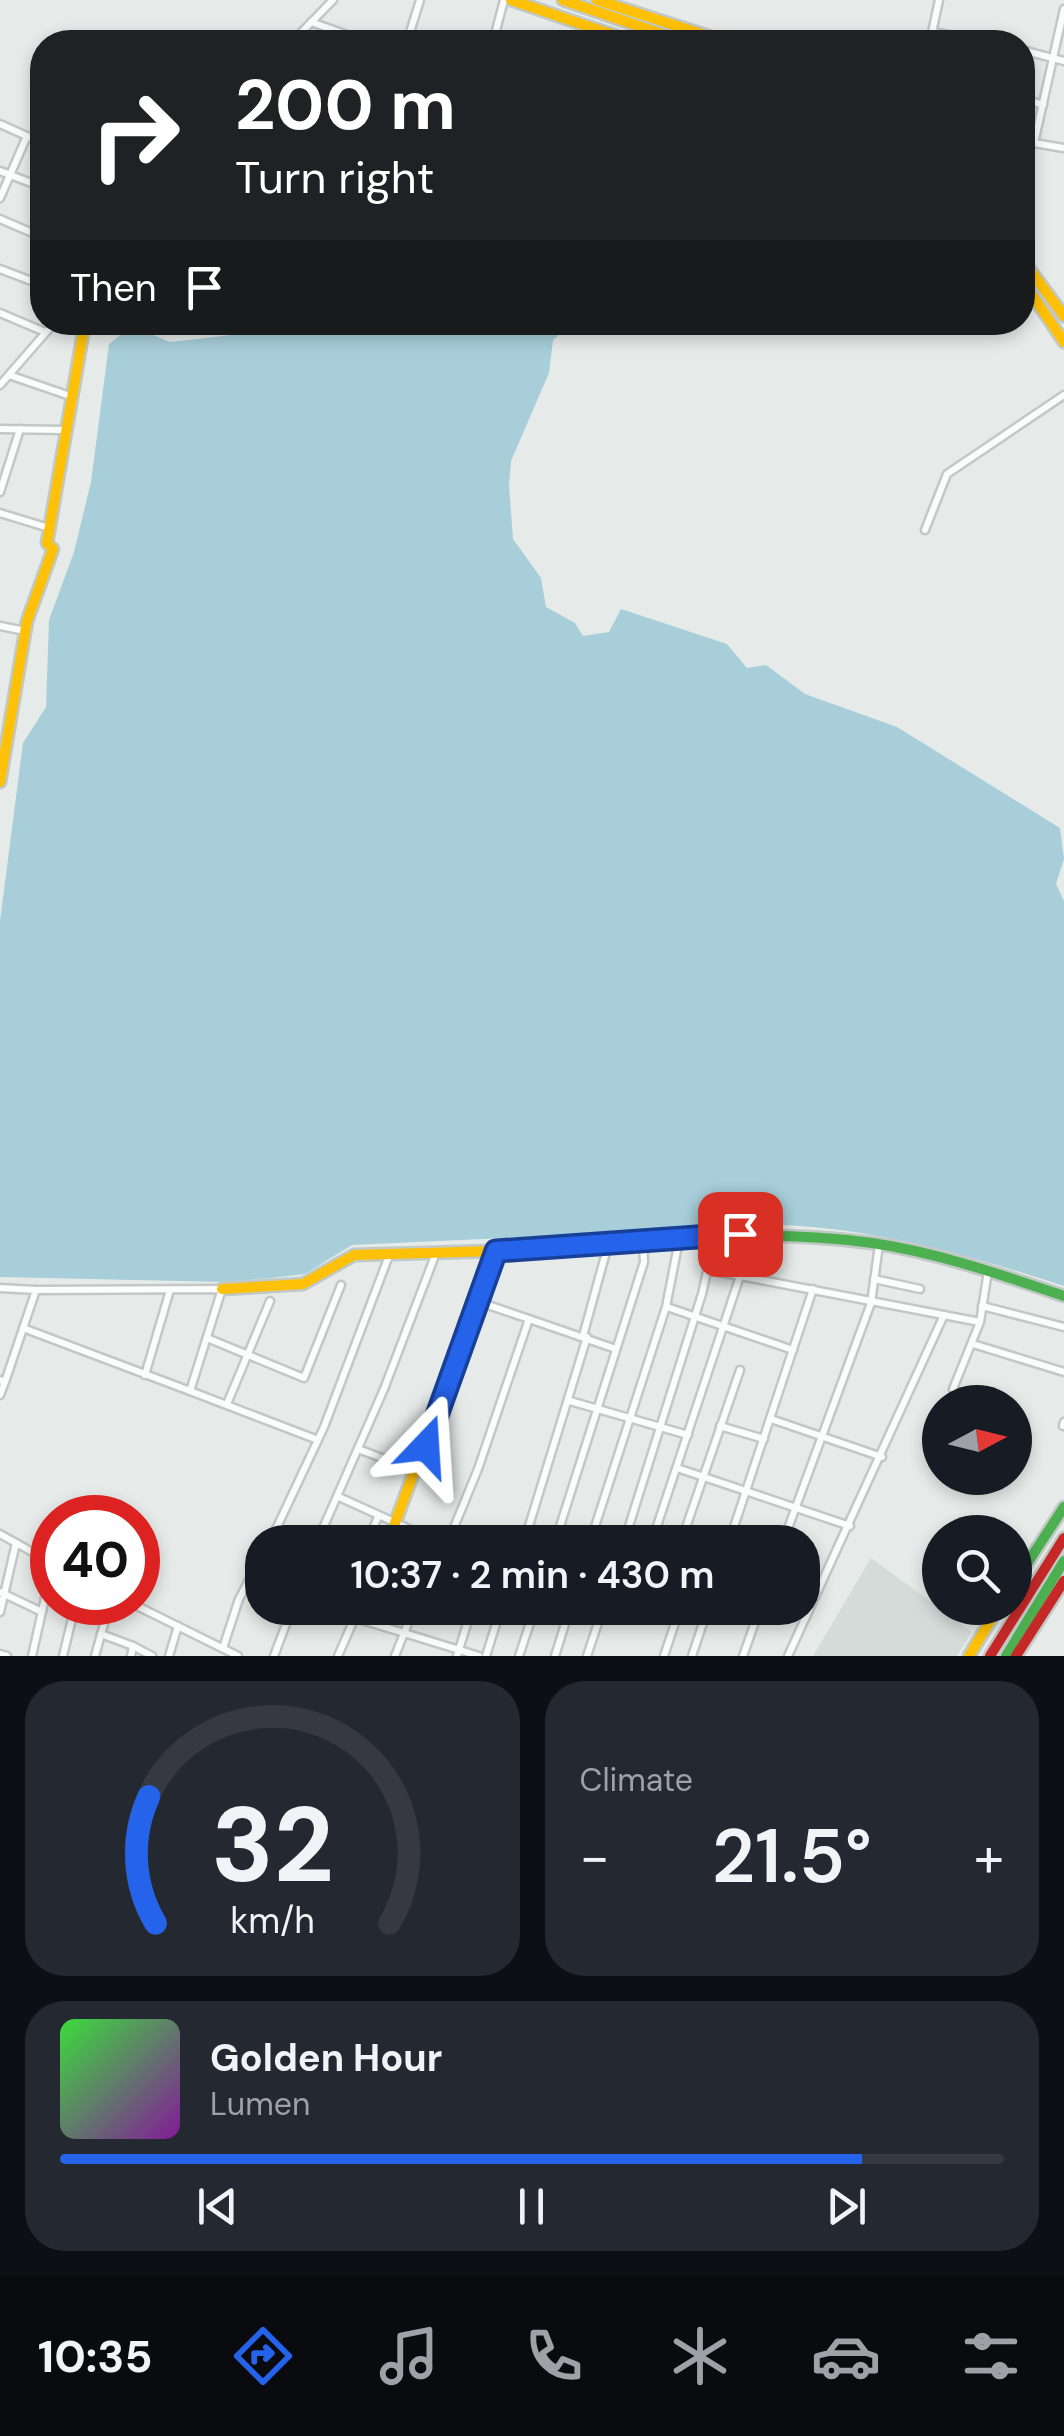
<!DOCTYPE html>
<html lang="en">
<head>
<meta charset="utf-8">
<style>
	:root { --surface:#171b24; --page:#242831; --text:#f1f3f6; --muted:#9ea1a6; --line:#363941; --accent:#2563eb }
	body { margin:0; font-family:"DM Sans",sans-serif; background:var(--page); color:var(--text); height:100vh; display:flex; flex-direction:column; font-size:38px; white-space:nowrap }
	* { box-sizing:border-box; margin:0 }
	p { font-size:32px; color:var(--muted) }
	.icon { flex:none; width:55px; height:55px; fill:none; stroke:currentColor; stroke-width:2; stroke-linecap:round; stroke-linejoin:round }
	.map { position:relative; height:1656px; overflow:hidden }
	.details { display:flex; flex-direction:column; gap:25px; padding:25px; background:#0d0f14; flex:1 }
	.details>* { flex:none }
	.hud { position:absolute; left:30px; top:30px; width:1005px; height:305px; border-radius:40px; box-shadow:0 5px 15px #0003; background:#202124; color:#fff; overflow:hidden }
	.needle { width:65px; rotate:83deg }
	.controls { position:absolute; left:922px; top:1385px; display:grid; gap:20px }
	.controls a { display:grid; place-items:center; width:110px; height:110px; border-radius:50%; background:var(--surface); box-shadow:0 5px 15px #0003; font-size:50px }
	.speed { position:absolute; left:30px; top:1495px; display:flex; gap:20px; font-size:50px; font-weight:700; text-align:center }
	.speed>* { display:grid; place-content:center; width:130px; height:130px; border-radius:50%; background:var(--surface); box-shadow:0 5px 15px #0003; line-height:1 }
	.speed .limit { border:15px solid #d22; background:#fff; color:#111 }
	.pin { position:absolute; display:grid; place-items:center; width:85px; height:85px; color:#fff; margin:-42px; border-radius:20px; box-shadow:0 5px 15px #0006 }
	.me { position:absolute; width:110px; margin:-55px; rotate:20deg; stroke-linejoin:round; filter:drop-shadow(0 0 8px #0008) }
	.turn { display:flex; align-items:center; gap:35px; height:210px; padding:0 40px; font-size:45px }
	.turn .icon { width:130px; height:130px; stroke-width:2.5 }
	.turn b { display:block; font-size:70px; line-height:85px }
	.then { display:flex; align-items:center; height:95px; padding:0 40px; background:#0003; gap:20px; font-size:38px }
	.big { font-size:75px; font-weight:600; line-height:1.1 }
	.details .widget { flex:1; display:flex; flex-direction:column; justify-content:center; gap:15px; min-width:0; padding:0 35px; border-radius:40px; background:var(--page) }
	.details .dial { align-items:center; gap:0 }
	.dial svg { height:260px; overflow:visible; fill:none; stroke:var(--line); stroke-width:7; stroke-linecap:round; text-anchor:middle }
	.dial text { fill:var(--text); stroke:none }
	.song { display:flex; align-items:center; gap:30px }
	.cover { width:120px; height:120px; border-radius:15px; background:linear-gradient(135deg,hsl(120 70% 55%),hsl(290 70% 35%)) }
	.played { height:10px; border-radius:5px; background:linear-gradient(90deg,var(--accent) 85%,var(--line) 85%) }
	.keys { display:flex; justify-content:space-around; direction:ltr }
	.heat { display:flex; justify-content:space-between; align-items:center; font-size:55px; direction:ltr }
	.details .tiles { flex:1; display:grid; gap:25px; grid-template-columns:1fr 1fr }
	.widget:last-child { grid-column:span 2 }
	.trip { position:absolute; left:245px; top:1525px; width:575px; height:100px; border-radius:40px; background:var(--surface); box-shadow:0 5px 15px #0003; font-weight:600; line-height:100px; text-align:center }
	.tabs { display:flex; height:160px; justify-content:space-around; align-items:center; background:#090b0e; color:var(--muted) }
	.tabs .icon { width:70px; height:70px }
	.tabs .selected { color:var(--accent) }
	.tabs b { font-size:45px; color:var(--text) }
	.map>svg:first-child { display:block }
	.built { fill:#d4dcd9 }
	.water { fill:#a7ced9 }
	.lines { fill:none; stroke-linecap:round; stroke-linejoin:round }
	.street-casing { stroke:#c3c8c6; stroke-width:11 }
	.fast-casing { stroke:#c1c9c6; stroke-width:15 }
	.slow-casing { stroke:#c1c9c6; stroke-width:15 }
	.jam-casing { stroke:#c1c9c6; stroke-width:15 }
	.street { stroke:#fbfcfc; stroke-width:6 }
	.fast { stroke:#4caf50; stroke-width:10 }
	.slow { stroke:#ffc107; stroke-width:10 }
	.jam { stroke:#c62828; stroke-width:10 }
	.route-casing { stroke:#184099; stroke-width:25 }
	.route { stroke:#2563eb; stroke-width:18 }
</style>
</head>
<body>
<div class="map">
<svg width="1064" height="1656" viewBox="0 0 1064 1656">
	<rect width="100%" height="100%" fill="#e6ebe9"/>
	<!-- built -->
	<path class="built" d="M871,1558L972,1632L957,1656H813Z"/>
	<!-- water -->
	<path class="water" d="M263,323L546,322L562,332L553,340L549,373L511,461L509,485L513,539L541,578L546,607L575,623L583,636L609,632L621,609L727,644L747,668L766,665L805,694L897,727L1060,828L1064,859L1056,884L1064,901V1286C971,1256 880,1229 781,1225L352,1245L305,1274L280,1277L226,1282L0,1277V921L23,743L46,707L49,620L74,552L91,482L109,344L132,326L170,342L259,332Z"/>
	<g class="lines">
		<!-- street casing -->
		<g class="street-casing">
			<g id="street">
				<path d="M311,22L367,42"/>
				<path d="M933,32L987,42"/>
				<path d="M292,42L333,0"/>
				<path d="M407,42L420,0"/>
				<path d="M493,42L504,0"/>
				<path d="M930,42L939,0"/>
				<path d="M1022,50L1064,61"/>
				<path d="M1022,98L1043,105"/>
				<path d="M0,124L42,143"/>
				<path d="M1034,143L1064,148"/>
				<path d="M1022,153L1034,143L1064,9"/>
				<path d="M0,171L42,187"/>
				<path d="M0,198L27,136"/>
				<path d="M0,219L42,237"/>
				<path d="M0,269L42,285"/>
				<path d="M0,313L45,332"/>
				<path d="M9,375L70,396"/>
				<path d="M0,385L55,322"/>
				<path d="M0,429L63,430"/>
				<path d="M0,492L20,429"/>
				<path d="M0,513L49,528"/>
				<path d="M925,530L947,474L1064,395"/>
				<path d="M0,626L25,631"/>
				<path d="M709,1270L980,1322"/>
				<path d="M874,1279L920,1289"/>
				<path d="M0,1288L36,1290L5,1382"/>
				<path d="M982,1306L1064,1327"/>
				<path d="M667,1307L793,1350"/>
				<path d="M529,1319L616,1349"/>
				<path d="M23,1328L190,1391L222,1289L36,1290"/>
				<path d="M583,1336L608,1245"/>
				<path d="M207,1338L304,1378L341,1285"/>
				<path d="M973,1344L1064,1372"/>
				<path d="M145,1375L170,1290"/>
				<path d="M0,1380L5,1382L0,1395"/>
				<path d="M953,1389L980,1322L988,1271"/>
				<path d="M190,1391L318,1440"/>
				<path d="M570,1401L688,1435"/>
				<path d="M227,1404L270,1301"/>
				<path d="M771,1419L882,1457"/>
				<path d="M720,1426L764,1439"/>
				<path d="M1063,1426L1064,1422"/>
				<path d="M358,1449L416,1471"/>
				<path d="M677,1468L850,1526"/>
				<path d="M339,1497L438,1542"/>
				<path d="M0,1534L52,1563"/>
				<path d="M270,1542L324,1427L390,1253"/>
				<path d="M317,1542L384,1389L436,1253"/>
				<path d="M367,1542L378,1517"/>
				<path d="M448,1542L478,1469L529,1319L479,1302"/>
				<path d="M524,1542L587,1337"/>
				<path d="M555,1542L644,1262L643,1243"/>
				<path d="M590,1542L666,1307L679,1240"/>
				<path d="M624,1542L702,1294L715,1236"/>
				<path d="M658,1542L652,1541L740,1276"/>
				<path d="M681,1542L740,1370"/>
				<path d="M729,1542L813,1289"/>
				<path d="M783,1542L871,1303L879,1245"/>
				<path d="M0,1592L42,1612"/>
				<path d="M129,1602L238,1656"/>
				<path d="M323,1608L479,1656"/>
				<path d="M0,1612L16,1543"/>
				<path d="M101,1634L133,1646L131,1656"/>
				<path d="M133,1646L152,1656"/>
				<path d="M223,1648L239,1599L262,1556"/>
				<path d="M0,1654L7,1656"/>
				<path d="M32,1656L52,1567"/>
				<path d="M63,1656L76,1602"/>
				<path d="M95,1656L110,1602"/>
				<path d="M169,1656L178,1626"/>
				<path d="M274,1656L292,1608"/>
				<path d="M338,1656L359,1608"/>
				<path d="M395,1656L414,1608"/>
				<path d="M457,1656L472,1608"/>
				<path d="M486,1656L501,1608"/>
				<path d="M519,1656L535,1608"/>
				<path d="M555,1656L570,1608"/>
				<path d="M587,1656L603,1608"/>
				<path d="M664,1656L680,1608"/>
				<path d="M692,1656L708,1608"/>
				<path d="M743,1656L760,1608"/>
				<path d="M788,1656L944,1315"/>
			</g>
		</g>
		<!-- fast casing -->
		<g class="fast-casing">
			<g id="fast">
				<path d="M496,1251C620,1242 747,1226 872,1243C936,1252 1002,1275 1064,1296"/>
				<path d="M1015,1582L1064,1507"/>
				<path d="M1006,1656L1064,1561"/>
			</g>
		</g>
		<!-- slow casing -->
		<g class="slow-casing">
			<g id="slow">
				<path d="M511,0L634,42"/>
				<path d="M563,0L685,42"/>
				<path d="M597,0L726,42"/>
				<path d="M1022,259L1064,316"/>
				<path d="M1022,280L1064,342"/>
				<path d="M0,782L27,621L53,549L47,543L85,322"/>
				<path d="M222,1289L303,1284L354,1255L496,1251L388,1542"/>
				<path d="M969,1656L998,1608"/>
			</g>
		</g>
		<!-- jam casing -->
		<g class="jam-casing">
			<g id="jam">
				<path d="M990,1656L1064,1538"/>
				<path d="M1016,1656L1064,1581"/>
			</g>
		</g>
		<!-- street -->
		<use href="#street" class="street"/>
		<!-- fast -->
		<use href="#fast" class="fast"/>
		<!-- slow -->
		<use href="#slow" class="slow"/>
		<!-- jam -->
		<use href="#jam" class="jam"/>
	</g>
	<g class="lines">
		<!-- route casing -->
		<g class="route-casing">
			<path id="route" d="M426,1446L496,1251L740,1234"/>
		</g>
		<!-- route -->
		<use href="#route" class="route"/>
	</g>
</svg>
<div class="controls">
<a><svg class="needle" viewBox="-14 -14 28 28"><path d="M0-13l5 13h-10z" fill="#e53935"/><path d="M0 13l5-13h-10z" fill="#9ea1a6"/></svg></a>
<a><svg class="icon" aria-label="search" viewBox="0 0 24 24"><circle cx="10" cy="10" r="6"/><path d="M15 15l6 6"/></svg></a>
</div>
<div class="speed"><div class="limit">40</div></div>
<div class="pin" style="left:740px;top:1234px;background:#d93025"><svg class="icon" aria-label="arrive" viewBox="0 0 24 24"><path d="M6 21V4h12l-3 4 3 4H6"/></svg></div>
<svg class="me" style="left:426px;top:1446px" viewBox="-20 -20 40 40"><path d="M0-17L14 15 0 8-14 15z" fill="#2563eb" stroke="#fff" stroke-width="4"/></svg>
<div class="trip">10:37 · 2 min · 430 m</div>
<div class="hud">
<div class="turn"><svg class="icon" aria-label="right" viewBox="0 0 24 24"><path d="M7 20v-9h11M14 6l5 5-5 5"/></svg><div><b>200 m</b>Turn right</div></div>
<div class="then">Then<svg class="icon" aria-label="arrive" viewBox="0 0 24 24"><path d="M6 21V4h12l-3 4 3 4H6"/></svg></div>
</div>
</div>
<section class="details">
<div class="tiles">
<div class="widget dial"><svg viewBox="0 0 100 80">
<path d="M14 69A42 42 0 1 1 86 69"/>
<path d="M14 69A42 42 0 0 1 12 30" stroke="#2563eb"/>
<text x="50" y="56" font-size="32" font-weight="700">32</text>
<text x="50" y="72" font-size="11">km/h</text>
</svg></div>
<div class="widget"><p>Climate</p>
<div class="heat"><a>−</a><b class="big">21.5°</b><a>+</a></div>
</div>
<div class="widget">
<div class="song"><i class="cover"></i><div><b>Golden Hour</b><p>Lumen</p></div></div>
<div class="played"></div>
<div class="keys"><svg class="icon" aria-label="previous" viewBox="0 0 24 24"><path d="M18 5L8 12l10 7zM5 5v14"/></svg><svg class="icon" aria-label="pause" viewBox="0 0 24 24"><path d="M8 5v14M16 5v14"/></svg><svg class="icon" aria-label="next" viewBox="0 0 24 24"><path d="M6 5l10 7-10 7zM19 5v14"/></svg></div>
</div>
</div>
</section>
<nav class="tabs">
<b>10:35</b>
<svg class="icon selected" aria-label="directions" viewBox="0 0 24 24"><path d="M12 3l9 9-9 9-9-9zM9 14v-3h6M13 9l2 2-2 2"/></svg>
<svg class="icon" aria-label="music" viewBox="0 0 24 24"><path d="M9 18V5l10-2v13"/><circle cx="6" cy="18" r="3"/><circle cx="16" cy="16" r="3"/></svg>
<svg class="icon" aria-label="phone" viewBox="0 0 24 24"><path d="M5 4h4l2 5-3 2q2 4 5 5l2-3 5 2v4C11 20 4 13 5 4z"/></svg>
<svg class="icon" aria-label="climate" viewBox="0 0 24 24"><path d="M12 3v18M4 7l16 10M4 17L20 7"/></svg>
<svg class="icon" aria-label="car" viewBox="0 0 24 24"><path d="M5 17H2v-5l4-1 3-4h7l3 4 3 1v5h-3M9 17h6M6 11h13"/><circle cx="7" cy="17" r="2"/><circle cx="17" cy="17" r="2"/></svg>
<svg class="icon" aria-label="filters" viewBox="0 0 24 24"><path d="M4 7h16M4 17h16"/><circle cx="9" cy="7" r="2"/><circle cx="15" cy="17" r="2"/></svg>
</nav>
</body>
</html>
